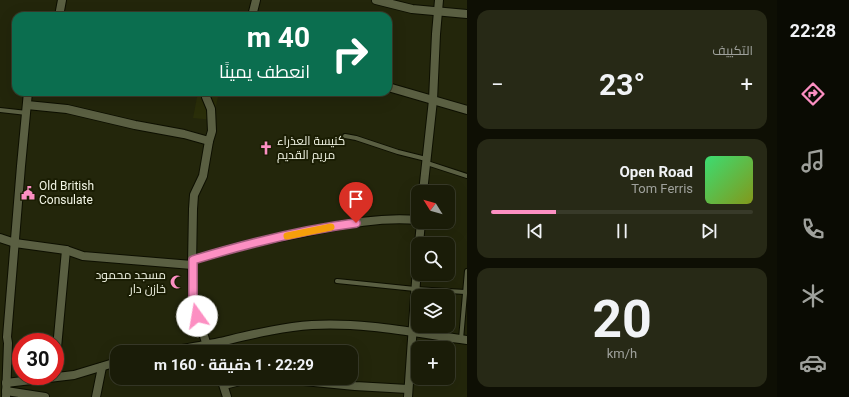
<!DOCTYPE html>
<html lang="ar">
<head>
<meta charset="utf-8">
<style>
	:root { --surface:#1a1c08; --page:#272916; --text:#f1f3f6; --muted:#9fa19c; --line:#383a29; --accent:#fc8fc2 }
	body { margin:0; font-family:Roboto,Cairo,sans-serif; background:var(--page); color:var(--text); direction:rtl; height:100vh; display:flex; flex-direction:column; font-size:15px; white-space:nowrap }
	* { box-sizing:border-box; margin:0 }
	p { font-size:13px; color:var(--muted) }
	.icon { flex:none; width:22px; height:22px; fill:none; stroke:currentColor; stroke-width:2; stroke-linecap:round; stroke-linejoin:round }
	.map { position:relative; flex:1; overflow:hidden; direction:ltr }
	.details { display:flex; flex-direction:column; gap:10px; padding:10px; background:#0e0f04; width:310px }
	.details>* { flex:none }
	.banner { position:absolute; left:12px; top:12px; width:380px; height:84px; border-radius:12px; box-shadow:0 4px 16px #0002,0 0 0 1px var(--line); direction:rtl; background:#0b6e4f; color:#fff; overflow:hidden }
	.needle { width:26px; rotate:307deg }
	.tools { position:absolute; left:411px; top:185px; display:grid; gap:8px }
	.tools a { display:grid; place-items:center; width:44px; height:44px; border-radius:8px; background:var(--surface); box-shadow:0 4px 16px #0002,0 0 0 1px var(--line); font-size:20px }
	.speed { position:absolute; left:12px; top:333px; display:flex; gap:8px; font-size:20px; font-weight:700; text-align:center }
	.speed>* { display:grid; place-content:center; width:52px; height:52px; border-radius:50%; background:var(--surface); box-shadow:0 4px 16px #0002,0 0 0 1px var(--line); line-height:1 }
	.speed .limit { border:6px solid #d22; background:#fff; color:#111 }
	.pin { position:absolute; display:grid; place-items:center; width:34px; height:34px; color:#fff; margin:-41px -17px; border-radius:50% 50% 50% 0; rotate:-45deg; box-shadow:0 0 4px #0007 }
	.pin .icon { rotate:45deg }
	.me { position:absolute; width:44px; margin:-22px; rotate:347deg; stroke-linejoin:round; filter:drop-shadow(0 0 3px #0008) }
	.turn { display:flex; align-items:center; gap:14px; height:84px; padding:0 16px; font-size:18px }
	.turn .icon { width:52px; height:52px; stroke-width:2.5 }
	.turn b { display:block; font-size:28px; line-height:34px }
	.big { font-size:30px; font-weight:700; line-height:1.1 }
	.details .card { flex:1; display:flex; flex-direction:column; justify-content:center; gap:6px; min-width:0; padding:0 14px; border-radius:12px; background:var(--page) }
	.details .dial { align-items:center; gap:0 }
	.dial b { font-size:52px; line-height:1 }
	.song { display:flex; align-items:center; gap:12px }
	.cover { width:48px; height:48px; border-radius:6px; background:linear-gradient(135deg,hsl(140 70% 55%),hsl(70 70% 35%)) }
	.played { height:4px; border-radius:2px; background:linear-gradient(90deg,var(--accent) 25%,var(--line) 25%) }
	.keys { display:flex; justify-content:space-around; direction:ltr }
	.heat { display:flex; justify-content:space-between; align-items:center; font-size:22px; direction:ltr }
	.trip { position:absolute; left:110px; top:345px; width:248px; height:40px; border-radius:12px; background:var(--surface); box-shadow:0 4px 16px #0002,0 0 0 1px var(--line); font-weight:700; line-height:40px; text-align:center; direction:rtl }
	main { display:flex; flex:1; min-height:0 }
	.dock { display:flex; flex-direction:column; width:72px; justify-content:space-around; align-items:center; background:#0a0b03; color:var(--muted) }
	.dock .icon { width:28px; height:28px }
	.dock .current { color:var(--accent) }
	.dock b { font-size:18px; color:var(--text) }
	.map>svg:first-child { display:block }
	.built { fill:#2a2e09 }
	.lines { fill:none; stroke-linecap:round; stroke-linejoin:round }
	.service-casing { stroke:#0d0f00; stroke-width:6 }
	.minor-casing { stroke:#0d0f00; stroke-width:10 }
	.service { stroke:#5a5f42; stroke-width:4 }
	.minor { stroke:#5a5f42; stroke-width:8 }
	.route-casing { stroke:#a45d7e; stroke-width:10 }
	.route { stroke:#fc8fc2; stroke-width:7 }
	.slow { stroke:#f59e0b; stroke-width:7 }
	.labels { text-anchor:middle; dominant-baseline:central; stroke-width:4; stroke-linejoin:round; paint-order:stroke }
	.poi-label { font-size:12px; fill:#f2f5e5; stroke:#1a1d03; text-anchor:start }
</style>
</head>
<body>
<main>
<nav class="dock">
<b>22:28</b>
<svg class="icon current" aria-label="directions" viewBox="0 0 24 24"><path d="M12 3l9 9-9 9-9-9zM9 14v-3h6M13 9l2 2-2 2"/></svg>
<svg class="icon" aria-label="music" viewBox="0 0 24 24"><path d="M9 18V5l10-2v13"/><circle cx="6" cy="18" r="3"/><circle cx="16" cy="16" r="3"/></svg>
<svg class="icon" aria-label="phone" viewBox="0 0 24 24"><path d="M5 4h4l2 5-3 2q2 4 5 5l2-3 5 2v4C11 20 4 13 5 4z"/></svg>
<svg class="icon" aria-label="climate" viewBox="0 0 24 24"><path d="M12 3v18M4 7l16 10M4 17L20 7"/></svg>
<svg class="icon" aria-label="car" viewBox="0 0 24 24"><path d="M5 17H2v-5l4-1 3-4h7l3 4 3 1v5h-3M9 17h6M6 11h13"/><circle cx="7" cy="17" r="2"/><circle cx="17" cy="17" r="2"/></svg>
</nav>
<section class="details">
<div class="card"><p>التكييف</p>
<div class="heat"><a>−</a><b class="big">23°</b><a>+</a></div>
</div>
<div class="card">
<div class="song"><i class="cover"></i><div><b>Open Road</b><p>Tom Ferris</p></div></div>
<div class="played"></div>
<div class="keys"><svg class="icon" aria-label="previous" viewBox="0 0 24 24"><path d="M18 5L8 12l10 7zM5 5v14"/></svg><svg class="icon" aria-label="pause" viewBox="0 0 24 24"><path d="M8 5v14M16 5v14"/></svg><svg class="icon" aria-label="next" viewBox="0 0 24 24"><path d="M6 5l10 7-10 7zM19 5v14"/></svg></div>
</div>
<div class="card dial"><b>20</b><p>km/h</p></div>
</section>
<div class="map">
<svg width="467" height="397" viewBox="0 0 467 397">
	<rect width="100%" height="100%" fill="#23260b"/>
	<!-- built -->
	<path class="built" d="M198,92H219L213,120L193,118Z"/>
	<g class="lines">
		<!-- service casing -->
		<g class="service-casing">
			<g id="service">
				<path d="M0,110L27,113"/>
				<path d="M345,136L356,138L398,152L426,159"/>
				<path d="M427,163L467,176"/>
				<path d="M337,281L415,289L465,292"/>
				<path d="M461,339L467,271"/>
			</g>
		</g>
		<!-- minor casing -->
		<g class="minor-casing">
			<g id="minor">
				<path d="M376,0L412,9L467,14"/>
				<path d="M59,16L62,0"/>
				<path d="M252,16L256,0"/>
				<path d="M388,87L467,110"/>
				<path d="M206,92V97L211,109L212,131L209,141L203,176L194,195L193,209L192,265L193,301L209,352"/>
				<path d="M27,105L67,109L135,125L184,134L209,141"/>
				<path d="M423,192L433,100L436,34L439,0"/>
				<path d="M0,238L15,243L66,250L83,256L192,265"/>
				<path d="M419,244L421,222"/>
				<path d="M193,260C225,250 257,241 291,235C332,227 375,216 418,220"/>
				<path d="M55,351L57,348L66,250"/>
				<path d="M165,352C183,349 202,346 220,342C250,335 281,327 312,325C365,322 415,333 467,340"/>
				<path d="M221,378L227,397"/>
				<path d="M273,378L355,386L408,389"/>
				<path d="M6,383L74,375L117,362"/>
				<path d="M224,385L244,380L262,378"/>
				<path d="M6,391L45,397"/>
				<path d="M6,397L8,343L7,337L21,166L28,92"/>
				<path d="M96,397L102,367"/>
				<path d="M408,397L418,253"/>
			</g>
		</g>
		<!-- service -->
		<use href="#service" class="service"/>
		<!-- minor -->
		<use href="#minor" class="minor"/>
	</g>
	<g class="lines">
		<!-- route casing -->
		<g class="route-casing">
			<path id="route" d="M197,316L193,301V260C246,244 301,230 356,223"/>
		</g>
		<!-- route -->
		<use href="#route" class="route"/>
		<!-- slow -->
		<path class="slow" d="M287,236L331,227"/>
	</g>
	<!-- icons -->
	<defs>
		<g id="church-bare" transform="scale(1.08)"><path d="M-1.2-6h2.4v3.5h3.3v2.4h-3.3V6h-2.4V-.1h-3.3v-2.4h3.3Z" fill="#fc8fc2" stroke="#1a1d03" stroke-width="2.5" paint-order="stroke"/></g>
		<g id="civic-bare" transform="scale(1.08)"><path d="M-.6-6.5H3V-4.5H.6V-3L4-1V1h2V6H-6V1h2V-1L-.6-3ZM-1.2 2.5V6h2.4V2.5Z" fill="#fc8fc2" stroke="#1a1d03" stroke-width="2.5" paint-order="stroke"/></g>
		<g id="mosque-bare" transform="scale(1.08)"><path d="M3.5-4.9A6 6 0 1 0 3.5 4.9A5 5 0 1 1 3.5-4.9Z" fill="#fc8fc2" stroke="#1a1d03" stroke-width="2.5" paint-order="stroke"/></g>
	</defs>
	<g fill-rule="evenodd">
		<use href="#church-bare" x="266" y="148"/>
		<use href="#civic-bare" x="28" y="193"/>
		<use href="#mosque-bare" x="177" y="282"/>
	</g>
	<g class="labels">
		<!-- poi labels -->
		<g class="poi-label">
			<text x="277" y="141">كنيسة العذراء<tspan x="277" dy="14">مريم القديم</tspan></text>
			<text x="39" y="186">Old British<tspan x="39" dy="14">Consulate</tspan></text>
			<text x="166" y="275" text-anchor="end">مسجد محمود<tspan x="166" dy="14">خازن دار</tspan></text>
		</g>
	</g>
</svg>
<div class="tools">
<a><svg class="needle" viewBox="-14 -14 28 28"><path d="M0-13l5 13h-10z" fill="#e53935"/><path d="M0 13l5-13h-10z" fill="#9fa19c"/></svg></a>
<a><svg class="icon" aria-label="search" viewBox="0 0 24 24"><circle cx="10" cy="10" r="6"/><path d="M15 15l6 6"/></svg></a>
<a><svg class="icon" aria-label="layers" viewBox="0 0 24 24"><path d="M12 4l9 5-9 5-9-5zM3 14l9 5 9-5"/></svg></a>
<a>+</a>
</div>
<div class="speed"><div class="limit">30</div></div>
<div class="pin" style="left:356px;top:223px;background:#d93025"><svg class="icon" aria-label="arrive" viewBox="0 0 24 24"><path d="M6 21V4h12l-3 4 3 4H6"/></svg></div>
<svg class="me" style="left:197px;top:316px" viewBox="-20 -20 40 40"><circle r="19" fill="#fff"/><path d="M0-13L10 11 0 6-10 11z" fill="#fc8fc2"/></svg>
<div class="trip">22:29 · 1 دقيقة · 160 m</div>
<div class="banner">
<div class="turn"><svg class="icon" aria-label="right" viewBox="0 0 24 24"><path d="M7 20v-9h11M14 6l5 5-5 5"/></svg><div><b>40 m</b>انعطف يمينًا</div></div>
</div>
</div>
</main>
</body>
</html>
